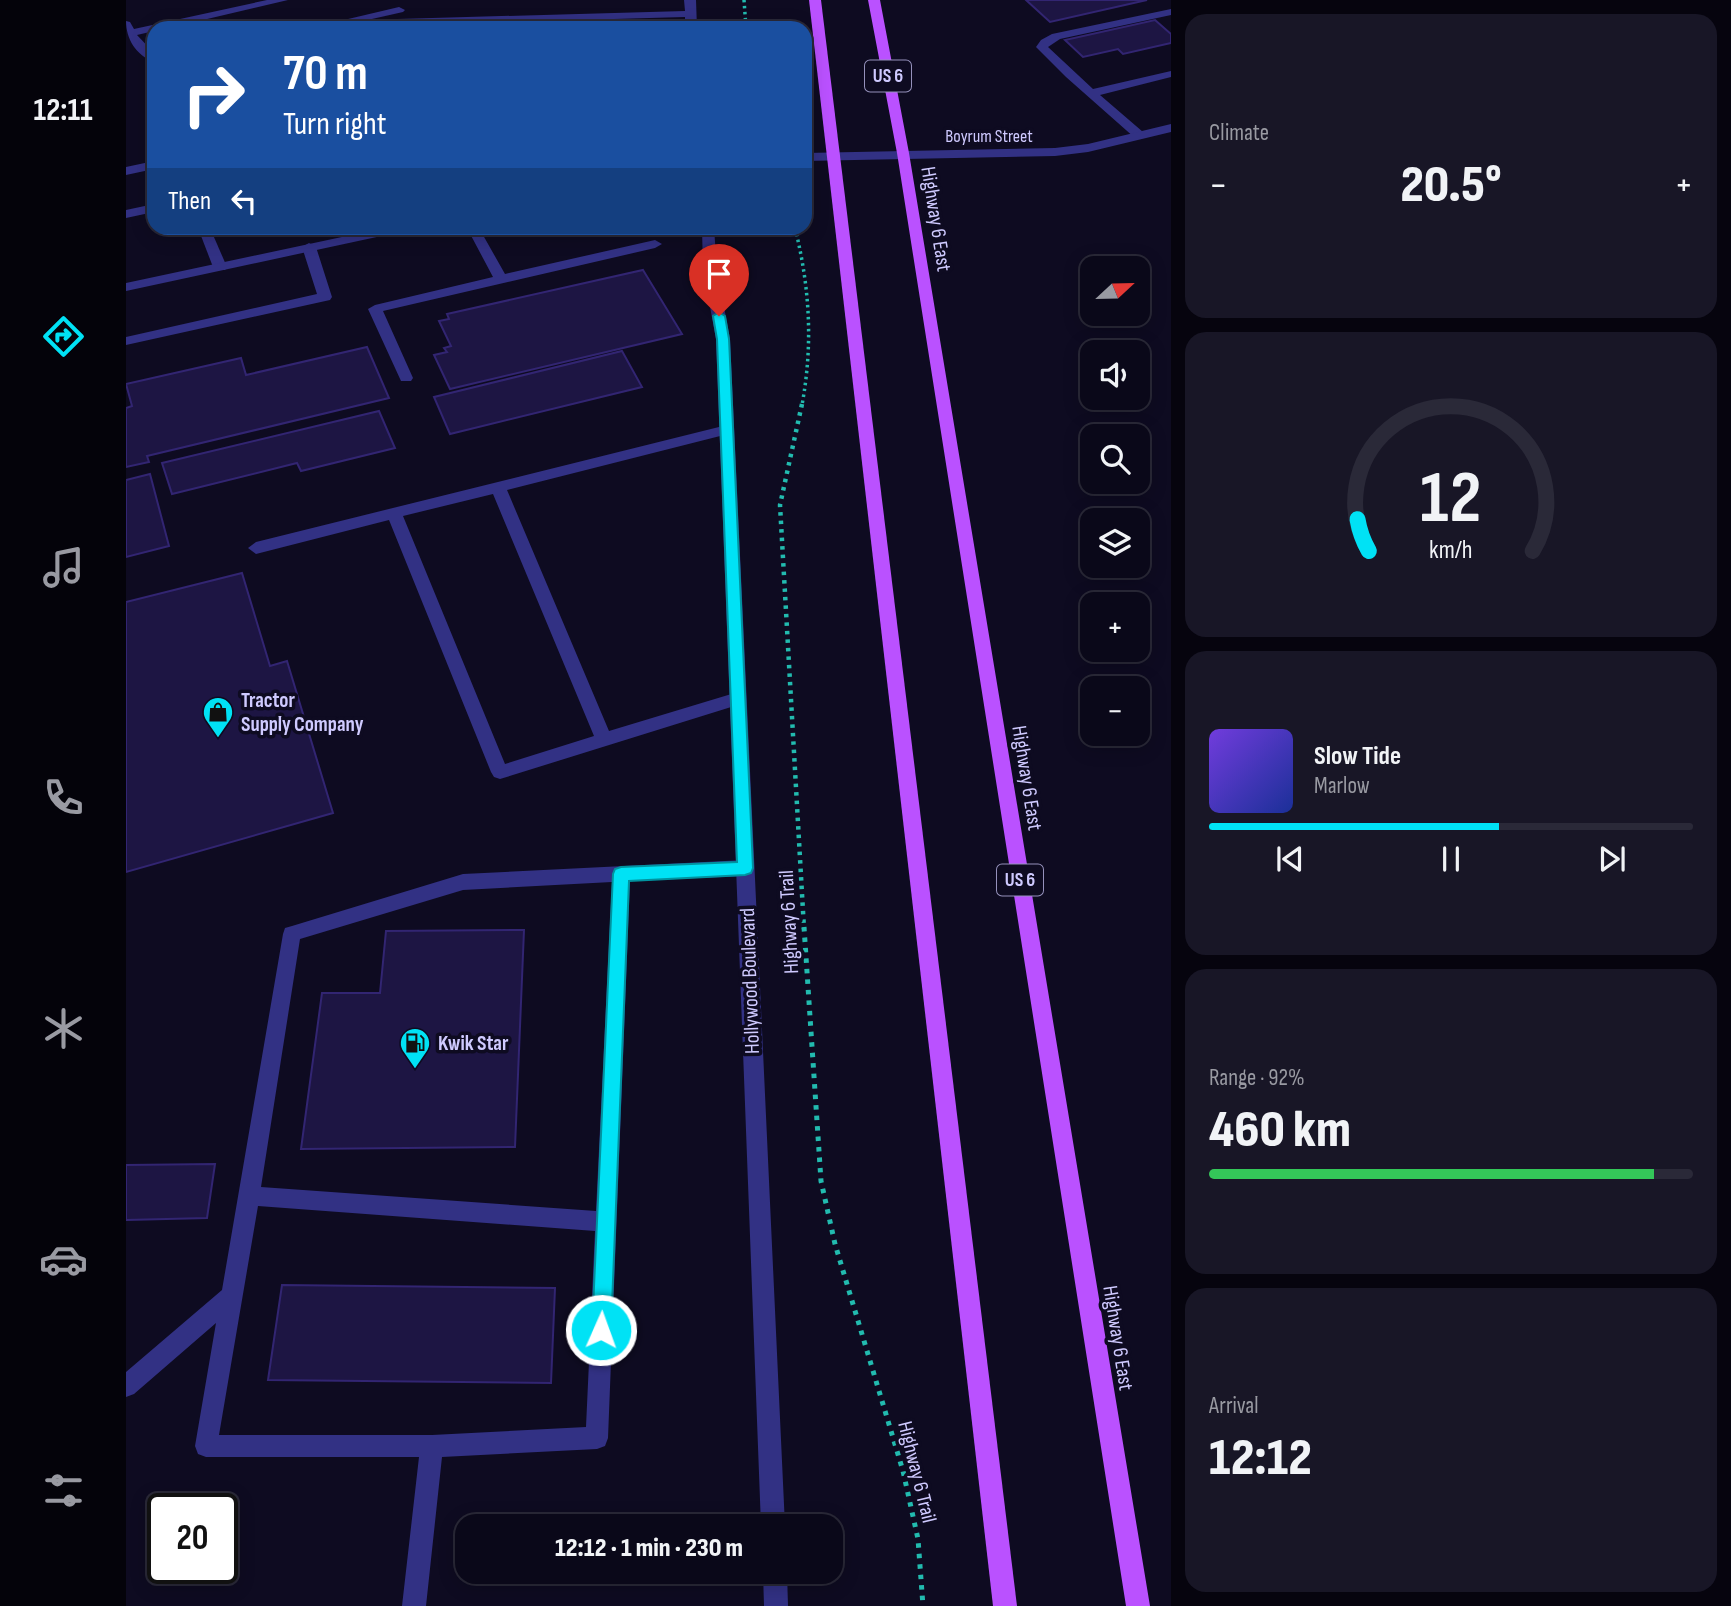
<!DOCTYPE html>
<html lang="en">
<head>
<meta charset="utf-8">
<style>
	:root { --surface:#0a0819; --page:#181626; --text:#f1f3f6; --muted:#999aa2; --line:#2a2938; --accent:#00e2f5 }
	body { margin:0; font-family:"Sofia Sans Condensed",sans-serif; background:var(--page); color:var(--text); height:100vh; display:flex; flex-direction:column; font-size:26px; white-space:nowrap }
	* { box-sizing:border-box; margin:0 }
	p { font-size:23px; color:var(--muted) }
	.icon { flex:none; width:38px; height:38px; fill:none; stroke:currentColor; stroke-width:2; stroke-linecap:round; stroke-linejoin:round }
	.map { position:relative; flex:1; overflow:hidden }
	.panel { display:flex; flex-direction:column; gap:14px; padding:14px; background:#06040e; width:560px }
	.panel>* { flex:none }
	.top-card { position:absolute; left:21px; top:21px; width:665px; height:214px; border-radius:21px; box-shadow:0 4px 18px #0003,0 0 0 2px var(--line); background:#1a4fa0; color:#fff; overflow:hidden }
	.needle { width:46px; rotate:68deg }
	.controls { position:absolute; left:954px; top:256px; display:grid; gap:14px }
	.controls a { display:grid; place-items:center; width:70px; height:70px; border-radius:14px; background:var(--surface); box-shadow:0 4px 18px #0003,0 0 0 2px var(--line); font-size:35px }
	.speed { position:absolute; left:21px; top:1493px; display:flex; gap:14px; font-size:35px; font-weight:700; text-align:center }
	.speed>* { display:grid; place-content:center; width:91px; height:91px; border-radius:50%; background:var(--surface); box-shadow:0 4px 18px #0003,0 0 0 2px var(--line); line-height:1 }
	.speed .limit { border:4px solid #111; border-radius:10px; background:#fff; color:#111 }
	.pin { position:absolute; display:grid; place-items:center; width:60px; height:60px; color:#fff; margin:-72px -30px; border-radius:50% 50% 50% 0; rotate:-45deg; box-shadow:0 0 7px #0007 }
	.pin .icon { rotate:45deg }
	.me { position:absolute; width:77px; margin:-38px; rotate:2deg; stroke-linejoin:round; filter:drop-shadow(0 0 5px #0008) }
	.turn { display:flex; align-items:center; gap:24px; height:147px; padding:0 21px; font-size:32px }
	.turn .icon { width:91px; height:91px; stroke-width:2.5 }
	.turn b { display:block; font-size:49px; line-height:60px }
	.then { display:flex; align-items:center; height:66px; padding:0 21px; background:#0003; gap:14px; font-size:26px }
	.big { font-size:52px; font-weight:800; line-height:1.1 }
	.panel .widget { flex:1; display:flex; flex-direction:column; justify-content:center; gap:10px; min-width:0; padding:0 24px; border-radius:21px; background:var(--page) }
	.panel .dial { align-items:center; gap:0 }
	.dial svg { height:182px; overflow:visible; fill:none; stroke:var(--line); stroke-width:7; stroke-linecap:round; text-anchor:middle }
	.dial text { fill:var(--text); stroke:none }
	.song { display:flex; align-items:center; gap:21px }
	.cover { width:84px; height:84px; border-radius:10px; background:linear-gradient(135deg,hsl(260 70% 55%),hsl(230 70% 35%)) }
	.played { height:7px; border-radius:4px; background:linear-gradient(90deg,var(--accent) 60%,var(--line) 60%) }
	.keys { display:flex; justify-content:space-around; direction:ltr }
	.heat { display:flex; justify-content:space-between; align-items:center; font-size:38px; direction:ltr }
	.charge { height:10px; border-radius:5px; background:linear-gradient(90deg,#34c759 92%,var(--line) 0) }
	.trip { position:absolute; left:329px; top:1514px; width:388px; height:70px; border-radius:21px; background:var(--surface); box-shadow:0 4px 18px #0003,0 0 0 2px var(--line); font-weight:800; line-height:70px; text-align:center }
	main { display:flex; flex:1; min-height:0 }
	.menu { display:flex; flex-direction:column; width:126px; justify-content:space-around; align-items:center; background:#04030a; color:var(--muted) }
	.menu .icon { width:49px; height:49px }
	.menu .active { color:var(--accent) }
	.menu b { font-size:32px; color:var(--text) }
	.map>svg:first-child { display:block }
	.building { fill:#1d1543; stroke:#322572; stroke-width:2 }
	.lines { fill:none; stroke-linecap:round; stroke-linejoin:round }
	.path-far2 { stroke:#22bbaf; stroke-width:3.5; stroke-dasharray:2.5 3.5; stroke-linecap:butt }
	.path-far1 { stroke:#22bbaf; stroke-width:4.5; stroke-dasharray:3.5 5; stroke-linecap:butt }
	.path { stroke:#22bbaf; stroke-width:5; stroke-dasharray:4.5 6; stroke-linecap:butt }
	.lane { fill:#323184; fill-rule:evenodd }
	.street { fill:#323184; fill-rule:evenodd }
	.primary { fill:#ba51ff; fill-rule:evenodd }
	.route { fill:#00e2f5; stroke:#00939f; stroke-width:2 }
	.labels { text-anchor:middle; dominant-baseline:central; stroke-width:7; stroke-linejoin:round; paint-order:stroke }
	.far-street-label { font-size:18px; fill:#cfcaff; stroke:#0e0b21 }
	.shield { fill:#0e0b21; stroke:#9591bc; stroke-width:2 }
	.shield-label { font-size:19px; font-weight:bold; fill:#cfcaff }
	.street-label { font-size:21px; fill:#cfcaff; stroke:#0e0b21 }
	.poi-label { font-size:21px; font-weight:bold; fill:#cfcaff; stroke:#0e0b21; text-anchor:start }
</style>
</head>
<body>
<main>
<nav class="menu">
<b>12:11</b>
<svg class="icon active" aria-label="directions" viewBox="0 0 24 24"><path d="M12 3l9 9-9 9-9-9zM9 14v-3h6M13 9l2 2-2 2"/></svg>
<svg class="icon" aria-label="music" viewBox="0 0 24 24"><path d="M9 18V5l10-2v13"/><circle cx="6" cy="18" r="3"/><circle cx="16" cy="16" r="3"/></svg>
<svg class="icon" aria-label="phone" viewBox="0 0 24 24"><path d="M5 4h4l2 5-3 2q2 4 5 5l2-3 5 2v4C11 20 4 13 5 4z"/></svg>
<svg class="icon" aria-label="climate" viewBox="0 0 24 24"><path d="M12 3v18M4 7l16 10M4 17L20 7"/></svg>
<svg class="icon" aria-label="car" viewBox="0 0 24 24"><path d="M5 17H2v-5l4-1 3-4h7l3 4 3 1v5h-3M9 17h6M6 11h13"/><circle cx="7" cy="17" r="2"/><circle cx="17" cy="17" r="2"/></svg>
<svg class="icon" aria-label="filters" viewBox="0 0 24 24"><path d="M4 7h16M4 17h16"/><circle cx="9" cy="7" r="2"/><circle cx="15" cy="17" r="2"/></svg>
</nav>
<div class="map">
<svg width="1045" height="1606" viewBox="0 0 1045 1606">
	<rect width="100%" height="100%" fill="#0e0b21"/>
	<!-- building -->
	<g class="building">
		<path d="M900,0H1021L924,22Z"/>
		<path d="M1029,20L1045,34V43L997,54L992,49L957,57L939,40Z"/>
		<path d="M524,25V28H317Z"/>
		<path d="M517,270L556,334L324,389L308,355L321,352L318,348L325,346L313,321L323,319L321,314Z"/>
		<path d="M241,347L263,398L21,456L23,462L0,467V408L6,406L0,384L115,358L120,375Z"/>
		<path d="M496,351L516,387L324,434L308,397Z"/>
		<path d="M253,411L269,448L175,471L171,463L46,494L36,463Z"/>
		<path d="M24,474L43,546L0,557V480Z"/>
		<path d="M116,573L144,666L161,661L207,813L0,872V602Z"/>
		<path d="M398,930L389,1147L175,1149L196,993H254L260,931Z"/>
		<path d="M89,1164L81,1218L0,1220V1165Z"/>
		<path d="M156,1285L429,1288L425,1383L142,1380Z"/>
	</g>
	<g class="lines">
		<!-- path-far2 -->
		<g class="path-far2">
			<path d="M618,0L620,28"/>
			<path d="M669,228C684,288 687,345 676,405"/>
		</g>
		<!-- path-far1 -->
		<path class="path-far1" d="M676,404L654,505L678,929"/>
		<!-- path -->
		<path class="path" d="M678,927L695,1181L709,1244L777,1471L792,1539L797,1606"/>
		<!-- lane -->
		<g class="lane">
			<path d="M141,0H162L43,28H28V31L11,35L28,53V62C10,55 0,39 0,21L4,22L8,29Z"/>
			<path d="M558,0H570L571,28H559V17L271,25L265,22L271,19L559,11Z"/>
			<path d="M273,7L279,10L277,12L206,28H184Z"/>
			<path d="M1045,9V15L934,39L922,47L967,89L1045,71V77L974,95L1017,132V138H1009L940,77L910,47L915,40L926,34Z"/>
			<path d="M28,161V169L0,175V167Z"/>
			<path d="M28,204V212L0,218V210Z"/>
			<path d="M72,228H84L101,267L99,270H89L87,267Z"/>
			<path d="M341,228H353L379,274L529,240L536,244L529,248L257,311L287,378L285,381H275L242,309L249,305L367,277Z"/>
			<path d="M183,243L190,247L206,297L204,300L0,345V337L191,294L176,247Z"/>
			<path d="M601,425L606,427L608,430L606,433L381,490L483,731L612,692L618,693L620,698L618,703L374,779L368,777L365,772L263,520L130,554L122,548L130,542ZM367,494L468,736L379,764L277,516Z"/>
			<path d="M619,860L625,863L628,868L625,873L619,876L504,881L482,1438L479,1446L471,1449L316,1457L300,1606H276L293,1457H80L72,1454L69,1446L90,1323L8,1394L0,1397V1372L96,1290L157,934L159,928L166,926L337,874ZM486,882L470,1211L135,1187L174,939L337,890ZM132,1206L469,1231L460,1427L306,1435H93Z"/>
		</g>
		<!-- street -->
		<g class="street">
			<path d="M1045,124V132L962,152L929,156L679,161V153L929,148L962,144Z"/>
			<path d="M258,228H280L274,232L0,291V283Z"/>
			<path d="M576,228H588L591,269L604,339L659,1526H635L590,339L577,269Z"/>
			<path d="M637,1572H661L662,1606H638Z"/>
		</g>
		<!-- primary -->
		<g class="primary">
			<path d="M683,0H695L891,1606H867Z"/>
			<path d="M742,0H754L783,153L1024,1606H1000L771,153Z"/>
		</g>
	</g>
	<!-- route -->
	<path class="route" d="M593,312L599,316L603,339L627,868L625,873L619,875L503,881L485,1330L482,1337L475,1340L468,1337L466,1330L487,874L489,869L495,867L611,862L591,339L587,316Z"/>
	<!-- icons -->
	<defs>
		<g id="shop-pin" transform="scale(1.575)"><path d="M0 17L-7.5 6A9.5 9.5 0 1 1 7.5 6Z" fill="#00e2f5" stroke="#0e0b21"/><path d="M-5-2.5h2.3a2.7 3.5 0 0 1 5.4 0H5L5.5 6h-11ZM-1.5-2.5h3a1.5 2.3 0 0 0-3 0Z" fill="#111"/></g>
		<g id="fuel-pin" transform="scale(1.575)"><path d="M0 17L-7.5 6A9.5 9.5 0 1 1 7.5 6Z" fill="#00e2f5" stroke="#0e0b21"/><path d="M-5.5-6h7V0h2V4h1.3V-2.5L3-4.5l.8-.8L6-3V5H2.5V1h-1V6h-7ZM-4.2-4.7v3.2H.2V-4.7Z" fill="#111"/></g>
	</defs>
	<g fill-rule="evenodd">
		<use href="#shop-pin" x="92" y="712"/>
		<use href="#fuel-pin" x="289" y="1043"/>
	</g>
	<g class="labels">
		<!-- far-street labels -->
		<g class="far-street-label">
			<text x="863" y="136">Boyrum Street</text>
		</g>
		<!-- shield labels -->
		<g class="shield">
			<rect x="739" y="60.5" width="46" height="31" rx="5"/>
			<rect x="871" y="864.5" width="46" height="31" rx="5"/>
		</g>
		<g class="shield-label">
			<text x="762" y="76">US 6</text>
			<text x="894" y="880">US 6</text>
		</g>
		<!-- street labels -->
		<g class="street-label">
			<text transform="translate(810 219) rotate(81)">Highway 6 East</text>
			<text transform="translate(901 778) rotate(81)">Highway 6 East</text>
			<text transform="translate(663 922) rotate(-93)">Highway 6 Trail</text>
			<text transform="translate(624 981) rotate(-92)">Hollywood Boulevard</text>
			<text transform="translate(992 1338) rotate(81)">Highway 6 East</text>
			<text transform="translate(791 1472) rotate(76)">Highway 6 Trail</text>
		</g>
		<!-- poi labels -->
		<g class="poi-label">
			<text x="115" y="700">Tractor<tspan x="115" dy="24">Supply Company</tspan></text>
			<text x="312" y="1043">Kwik Star</text>
		</g>
	</g>
</svg>
<div class="controls">
<a><svg class="needle" viewBox="-14 -14 28 28"><path d="M0-13l5 13h-10z" fill="#e53935"/><path d="M0 13l5-13h-10z" fill="#999aa2"/></svg></a>
<a><svg class="icon" aria-label="sound" viewBox="0 0 24 24"><path d="M4 9h4l5-4v14l-5-4H4zM17 9q2 3 0 6"/></svg></a>
<a><svg class="icon" aria-label="search" viewBox="0 0 24 24"><circle cx="10" cy="10" r="6"/><path d="M15 15l6 6"/></svg></a>
<a><svg class="icon" aria-label="layers" viewBox="0 0 24 24"><path d="M12 4l9 5-9 5-9-5zM3 14l9 5 9-5"/></svg></a>
<a>+</a>
<a>−</a>
</div>
<div class="speed"><div class="limit">20</div></div>
<div class="pin" style="left:593px;top:316px;background:#d93025"><svg class="icon" aria-label="arrive" viewBox="0 0 24 24"><path d="M6 21V4h12l-3 4 3 4H6"/></svg></div>
<svg class="me" style="left:475px;top:1330px" viewBox="-20 -20 40 40"><circle r="17" fill="#00e2f5" stroke="#fff" stroke-width="3"/><path d="M0-11L8 9 0 5-8 9z" fill="#fff"/></svg>
<div class="trip">12:12 · 1 min · 230 m</div>
<div class="top-card">
<div class="turn"><svg class="icon" aria-label="right" viewBox="0 0 24 24"><path d="M7 20v-9h11M14 6l5 5-5 5"/></svg><div><b>70 m</b>Turn right</div></div>
<div class="then">Then<svg class="icon" aria-label="left" viewBox="0 0 24 24"><path d="M17 20v-9H6M10 6l-5 5 5 5"/></svg></div>
</div>
</div>
<section class="panel">
<div class="widget"><p>Climate</p>
<div class="heat"><a>−</a><b class="big">20.5°</b><a>+</a></div>
</div>
<div class="widget dial"><svg viewBox="0 0 100 80">
<path d="M14 69A42 42 0 1 1 86 69"/>
<path d="M14 69A42 42 0 0 1 9 55" stroke="#00e2f5"/>
<text x="50" y="56" font-size="32" font-weight="700">12</text>
<text x="50" y="72" font-size="11">km/h</text>
</svg></div>
<div class="widget">
<div class="song"><i class="cover"></i><div><b>Slow Tide</b><p>Marlow</p></div></div>
<div class="played"></div>
<div class="keys"><svg class="icon" aria-label="previous" viewBox="0 0 24 24"><path d="M18 5L8 12l10 7zM5 5v14"/></svg><svg class="icon" aria-label="pause" viewBox="0 0 24 24"><path d="M8 5v14M16 5v14"/></svg><svg class="icon" aria-label="next" viewBox="0 0 24 24"><path d="M6 5l10 7-10 7zM19 5v14"/></svg></div>
</div>
<div class="widget"><p>Range · 92%</p><b class="big">460 km</b><div class="charge"></div></div>
<div class="widget"><p>Arrival</p><b class="big">12:12</b></div>
</section>
</main>
</body>
</html>
